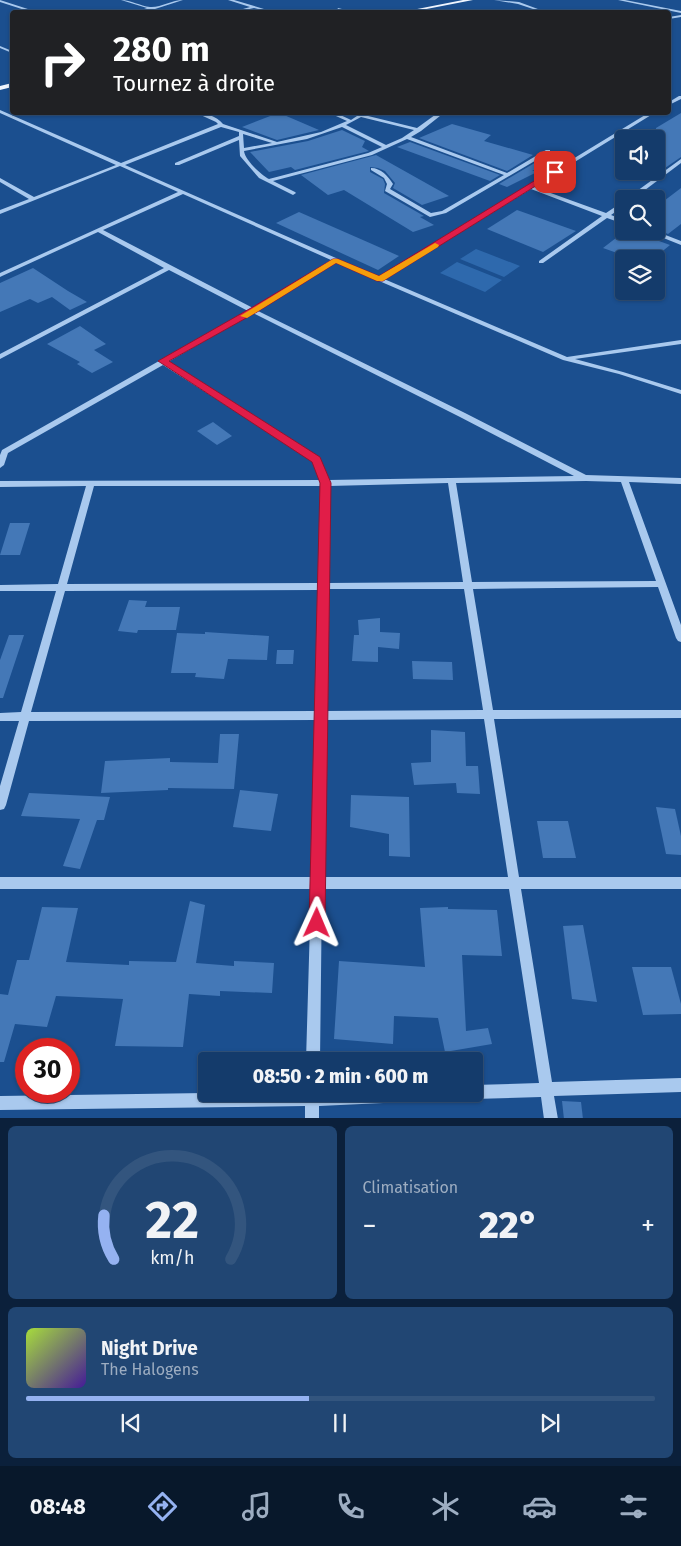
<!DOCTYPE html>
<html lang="fr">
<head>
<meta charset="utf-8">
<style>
	:root { --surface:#143b6b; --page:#214673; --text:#f1f3f6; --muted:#9dadc1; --line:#33557e; --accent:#95b2f1 }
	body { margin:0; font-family:"Fira Sans",sans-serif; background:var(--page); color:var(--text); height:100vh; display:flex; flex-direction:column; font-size:19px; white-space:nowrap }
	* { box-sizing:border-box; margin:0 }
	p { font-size:16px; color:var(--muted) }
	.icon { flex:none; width:28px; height:28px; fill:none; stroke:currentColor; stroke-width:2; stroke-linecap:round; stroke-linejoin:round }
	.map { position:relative; height:1118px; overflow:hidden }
	.sheet { display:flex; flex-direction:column; gap:8px; padding:8px; background:#0b203b; flex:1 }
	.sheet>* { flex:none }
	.top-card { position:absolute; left:10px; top:10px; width:661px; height:105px; border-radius:5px; box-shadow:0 1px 4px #0004,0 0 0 1px var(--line); background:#202124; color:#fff; overflow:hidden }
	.fabs { position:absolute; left:615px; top:130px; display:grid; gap:10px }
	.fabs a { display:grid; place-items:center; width:50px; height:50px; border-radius:5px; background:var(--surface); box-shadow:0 1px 4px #0004,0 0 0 1px var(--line); font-size:25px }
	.speed { position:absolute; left:15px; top:1038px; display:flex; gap:10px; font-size:25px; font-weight:700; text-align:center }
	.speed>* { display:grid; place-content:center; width:65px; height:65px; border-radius:50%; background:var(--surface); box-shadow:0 1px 4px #0004,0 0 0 1px var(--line); line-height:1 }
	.speed .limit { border:8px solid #d22; background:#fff; color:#111 }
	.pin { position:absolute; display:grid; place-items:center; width:42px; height:42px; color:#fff; margin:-21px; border-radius:10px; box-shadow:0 2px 8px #0006 }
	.me { position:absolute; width:55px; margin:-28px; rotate:1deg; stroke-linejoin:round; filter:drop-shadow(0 0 4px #0008) }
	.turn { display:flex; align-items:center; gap:18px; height:105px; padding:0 20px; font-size:22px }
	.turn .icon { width:65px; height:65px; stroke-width:2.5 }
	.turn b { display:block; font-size:35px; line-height:42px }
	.big { font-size:38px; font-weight:800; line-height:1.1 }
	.sheet .widget { flex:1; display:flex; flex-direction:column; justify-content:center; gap:8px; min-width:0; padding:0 18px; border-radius:8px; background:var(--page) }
	.sheet .dial { align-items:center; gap:0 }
	.dial svg { height:130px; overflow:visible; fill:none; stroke:var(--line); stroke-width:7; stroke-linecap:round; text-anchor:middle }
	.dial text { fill:var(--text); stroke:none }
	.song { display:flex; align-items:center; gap:15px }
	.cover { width:60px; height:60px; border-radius:8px; background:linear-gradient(135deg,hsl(80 70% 55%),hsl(260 70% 35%)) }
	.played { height:5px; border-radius:2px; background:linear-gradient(90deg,var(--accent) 45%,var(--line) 45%) }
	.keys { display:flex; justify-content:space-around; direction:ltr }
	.heat { display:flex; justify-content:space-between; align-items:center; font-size:28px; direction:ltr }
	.sheet .tiles { flex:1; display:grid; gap:8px; grid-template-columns:1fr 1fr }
	.widget:last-child { grid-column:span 2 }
	.trip { position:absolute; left:198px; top:1052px; width:285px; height:50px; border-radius:5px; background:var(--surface); box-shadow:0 1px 4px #0004,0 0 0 1px var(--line); font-weight:800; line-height:50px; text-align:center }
	.menu { display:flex; height:80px; justify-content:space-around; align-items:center; background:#08182b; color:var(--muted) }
	.menu .icon { width:35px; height:35px }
	.menu .active { color:var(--accent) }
	.menu b { font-size:22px; color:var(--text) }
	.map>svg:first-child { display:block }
	.green { fill:#2e69ad }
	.building { fill:#4478b7 }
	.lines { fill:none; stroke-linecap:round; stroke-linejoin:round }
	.minor { fill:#a9c9ee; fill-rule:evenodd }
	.major { fill:#f0f6ff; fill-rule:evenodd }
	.route { fill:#e11d48; stroke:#92132f }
	.slow { fill:#f59e0b }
</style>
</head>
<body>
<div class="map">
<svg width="681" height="1119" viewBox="0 0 681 1119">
	<rect width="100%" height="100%" fill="#1b4f8f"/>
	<!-- green -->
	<g class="green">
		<path d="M476,249L520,266L504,277L460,259Z"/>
		<path d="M457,262L502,280L485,292L440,273Z"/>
	</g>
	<!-- building -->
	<g class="building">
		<path d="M278,113L284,115L319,130L277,140L242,127Z"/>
		<path d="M681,113V157L665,168L656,170V128Z"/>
		<path d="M452,124L491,135L484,141L533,155L507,171L419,138Z"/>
		<path d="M342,130L365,141L362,147L369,151L295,170L291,167L269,172L250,152L308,141Z"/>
		<path d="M410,142L500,175L490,181L397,147Z"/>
		<path d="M376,155L449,196L422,205L393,188L395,183L385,171L378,168L370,167V172L383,179L385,184L384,193L424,216L420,217L434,225L413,232L344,190L328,195L301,175Z"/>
		<path d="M543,158L552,161L532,171H539L507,187L499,184Z"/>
		<path d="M681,188V224L668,234L656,229V207Z"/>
		<path d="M517,210L576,231L543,252L487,229Z"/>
		<path d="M299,212L372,244L399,256L378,270L276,223Z"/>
		<path d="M625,231L656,240V237L662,239L659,241L670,245L653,259H634L603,248Z"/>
		<path d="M33,268L68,291L87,302L70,310L52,297L38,303L30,299L0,312V283Z"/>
		<path d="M80,326L106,344L94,350L113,362L92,373L77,364L80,362L47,344Z"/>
		<path d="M213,422L232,436L217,445L197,431Z"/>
		<path d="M10,523H30L20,555H0Z"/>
		<path d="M129,600L147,601L145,607H180L176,630H138L137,633L118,631Z"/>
		<path d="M380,618V632L400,633L399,649L378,647V662L352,661L354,635H359L358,620Z"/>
		<path d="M205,632L269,636L267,660L228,659L224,679L195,677L196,673H171L177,633L205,634Z"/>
		<path d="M9,635H24L3,698H0V660Z"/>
		<path d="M277,650H294L293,664H276Z"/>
		<path d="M412,661L452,662L453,680L413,679Z"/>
		<path d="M431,730L465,732L466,766H478L480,794L457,793L456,783L414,785L411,763L431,762Z"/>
		<path d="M220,734H239L234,789L168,788V790L101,793L105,761L170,758V762L218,763Z"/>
		<path d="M240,790L278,794L271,831L233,827Z"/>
		<path d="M29,793L110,797L104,820H97L80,869L63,866L80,819L21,816Z"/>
		<path d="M351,795L409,797L410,857L389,856V834L350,827Z"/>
		<path d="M656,807L675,809L681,836V855L666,854Z"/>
		<path d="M537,821H568L576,858H543Z"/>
		<path d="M190,901L205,905L196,963L234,966V961L274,963L272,993L220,991V996L189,994L183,1047L115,1046L123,999L56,996L47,1027L15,1024L4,1062H0V994L8,995L17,960H29L42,907L78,908L66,962L129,965V961L176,962Z"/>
		<path d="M448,907V909L497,910L502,956L462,955L466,1031L488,1028L492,1044L445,1052L438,1018L394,1016L393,1044L334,1039L339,961L425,967L420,908Z"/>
		<path d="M583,925L597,1002L572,999L563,926Z"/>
		<path d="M632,967H671L681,1004V1014L643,1015Z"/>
		<path d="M562,1101L581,1102L583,1119H564Z"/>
	</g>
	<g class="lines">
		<!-- minor -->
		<g class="minor">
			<path d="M0,0L34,11L35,12H31L0,2Z"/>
			<path d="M121,0C131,0 140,6 150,7C160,8 172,0 183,0L155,9L164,12L151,10L138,12V11L147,8Z"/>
			<path d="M228,0H234L274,12H270L254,8L236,12V11L250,7Z"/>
			<path d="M494,0L519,2L546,12H542L518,4Z"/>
			<path d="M618,0H625L681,11V13Z"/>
			<path d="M338,8L350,11L351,12H347L337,10Z"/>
			<path d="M418,9L426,11L427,12L417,11Z"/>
			<path d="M681,15V17L669,19V17Z"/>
			<path d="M0,46L12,51V53L0,48Z"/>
			<path d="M679,96H681V99L669,105V102Z"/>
			<path d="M0,110L121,163L218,124L216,122L194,112C203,112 217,116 223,124L277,142L321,132L347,121L327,112H334L351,120L363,112H369L364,115L417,128L439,112H445L421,131L411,137L507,173L546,150H550V152L446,213L430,217L385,191L387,184L384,178L371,170V168C381,168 388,176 393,184L390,189L431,213L442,211L504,175L407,139L372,155L273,181L295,192L296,193L293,195L259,178L240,156L239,140L179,165H175V163L239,136V132L221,127L125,165L379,277L650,112H656L534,187L606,213L624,201V206L611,215L624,220V224L607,218L543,263H539V261L602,216L531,189L384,279L567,357L681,340V344L575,359L623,372L681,390V394L619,374L563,360L335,262L258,311L465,413L586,475L681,478V484L629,482L681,625V642L678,641L676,638L658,587L473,589L493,710H681V718L494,719L519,877H681V889H521L552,1082L681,1078V1092L554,1096L558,1119H544L541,1097L474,1099L469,1097L468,1094H474V1085L539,1083L509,889H322L320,1061H306L311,889H0V877H311L315,720L29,721L6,805L4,809L0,810V786L19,721H0V713L21,712L56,591H0V585L58,584L86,486L0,487V481L320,480L313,461L163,365L8,453L4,465L0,468V455L2,450L159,361L160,360L163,359L248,311L169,270L0,359V354L164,268L98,232L2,276L0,277V273L178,192L120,166L0,214V210L29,199L0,182V178L34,197L116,165L0,113ZM361,117L414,130L402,138L386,145L346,125ZM342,127L382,147L368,153L269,179C261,175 245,160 244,151L307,139ZM243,134L272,143L244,148ZM183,194L331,260L253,308L103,230ZM253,313L460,417L574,476L328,480L319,458L168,362ZM586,481L621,482L656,581L472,582L456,483ZM448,483L463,582L327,583L329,486ZM94,486H321L318,583L67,584ZM327,589H464L483,710L325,711ZM318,590L315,711L31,712L65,591ZM484,719L508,877H323L325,720Z"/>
			<path d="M681,159V163L633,199H626Z"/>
			<path d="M646,231H655L681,241V245Z"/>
			<path d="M206,1093V1094H433L431,1099L426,1101L319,1106V1119H305V1106L0,1110V1096Z"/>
		</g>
		<!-- major -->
		<g class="major">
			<path d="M463,0H473L411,12H402Z"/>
			<path d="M12,83V87L0,90V86Z"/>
		</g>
	</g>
	<!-- route -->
	<path class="route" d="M552,170L558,172L383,281H377L336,263L257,312L169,361L320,457L331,483L325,923L322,928L317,931L311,928L309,923L320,483L312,462L158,361L251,308L333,259H338L379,276Z"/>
	<!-- slow -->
	<path class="slow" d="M435,243L439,245L438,247L383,281H377L336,263L247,318L240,316L333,259H338L379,276Z"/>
</svg>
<div class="fabs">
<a><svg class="icon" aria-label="sound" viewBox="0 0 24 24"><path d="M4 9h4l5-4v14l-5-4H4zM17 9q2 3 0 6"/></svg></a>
<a><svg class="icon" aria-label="search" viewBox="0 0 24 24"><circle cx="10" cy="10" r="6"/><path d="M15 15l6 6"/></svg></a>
<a><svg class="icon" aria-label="layers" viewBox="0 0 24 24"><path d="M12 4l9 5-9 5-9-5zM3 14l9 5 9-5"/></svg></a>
</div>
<div class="speed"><div class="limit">30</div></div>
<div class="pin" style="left:555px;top:172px;background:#d93025"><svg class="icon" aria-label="arrive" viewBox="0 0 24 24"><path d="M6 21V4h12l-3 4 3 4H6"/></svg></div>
<svg class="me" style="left:317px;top:923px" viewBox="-20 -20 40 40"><path d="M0-17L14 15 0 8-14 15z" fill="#e11d48" stroke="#fff" stroke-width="4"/></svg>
<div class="trip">08:50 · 2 min · 600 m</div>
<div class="top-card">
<div class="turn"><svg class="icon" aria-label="right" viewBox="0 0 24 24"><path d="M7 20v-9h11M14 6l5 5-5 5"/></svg><div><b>280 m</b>Tournez à droite</div></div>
</div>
</div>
<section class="sheet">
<div class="tiles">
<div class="widget dial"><svg viewBox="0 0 100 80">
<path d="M14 69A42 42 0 1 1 86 69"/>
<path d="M14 69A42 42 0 0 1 8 42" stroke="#95b2f1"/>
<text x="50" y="56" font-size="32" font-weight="700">22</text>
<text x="50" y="72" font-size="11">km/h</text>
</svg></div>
<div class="widget"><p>Climatisation</p>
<div class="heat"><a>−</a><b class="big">22°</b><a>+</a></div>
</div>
<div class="widget">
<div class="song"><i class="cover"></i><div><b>Night Drive</b><p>The Halogens</p></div></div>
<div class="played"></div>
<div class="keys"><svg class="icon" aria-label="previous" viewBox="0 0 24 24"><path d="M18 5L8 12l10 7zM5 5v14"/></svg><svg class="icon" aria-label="pause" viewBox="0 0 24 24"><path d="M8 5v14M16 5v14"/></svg><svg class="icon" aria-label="next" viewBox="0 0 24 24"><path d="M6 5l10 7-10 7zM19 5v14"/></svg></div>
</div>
</div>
</section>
<nav class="menu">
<b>08:48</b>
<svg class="icon active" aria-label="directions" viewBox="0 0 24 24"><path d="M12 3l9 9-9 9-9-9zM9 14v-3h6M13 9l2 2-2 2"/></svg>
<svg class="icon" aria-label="music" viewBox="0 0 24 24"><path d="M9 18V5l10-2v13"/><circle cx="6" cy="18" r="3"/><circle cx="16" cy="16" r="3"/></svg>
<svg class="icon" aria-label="phone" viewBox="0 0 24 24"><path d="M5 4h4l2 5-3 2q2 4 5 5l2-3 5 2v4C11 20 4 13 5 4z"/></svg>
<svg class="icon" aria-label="climate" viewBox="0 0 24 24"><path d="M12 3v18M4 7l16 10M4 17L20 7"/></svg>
<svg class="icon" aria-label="car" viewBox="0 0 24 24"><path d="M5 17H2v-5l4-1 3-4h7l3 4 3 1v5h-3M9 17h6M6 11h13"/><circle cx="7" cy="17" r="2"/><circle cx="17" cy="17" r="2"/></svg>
<svg class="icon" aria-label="filters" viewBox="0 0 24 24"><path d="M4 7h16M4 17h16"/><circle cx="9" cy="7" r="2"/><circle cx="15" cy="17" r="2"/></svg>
</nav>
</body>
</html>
